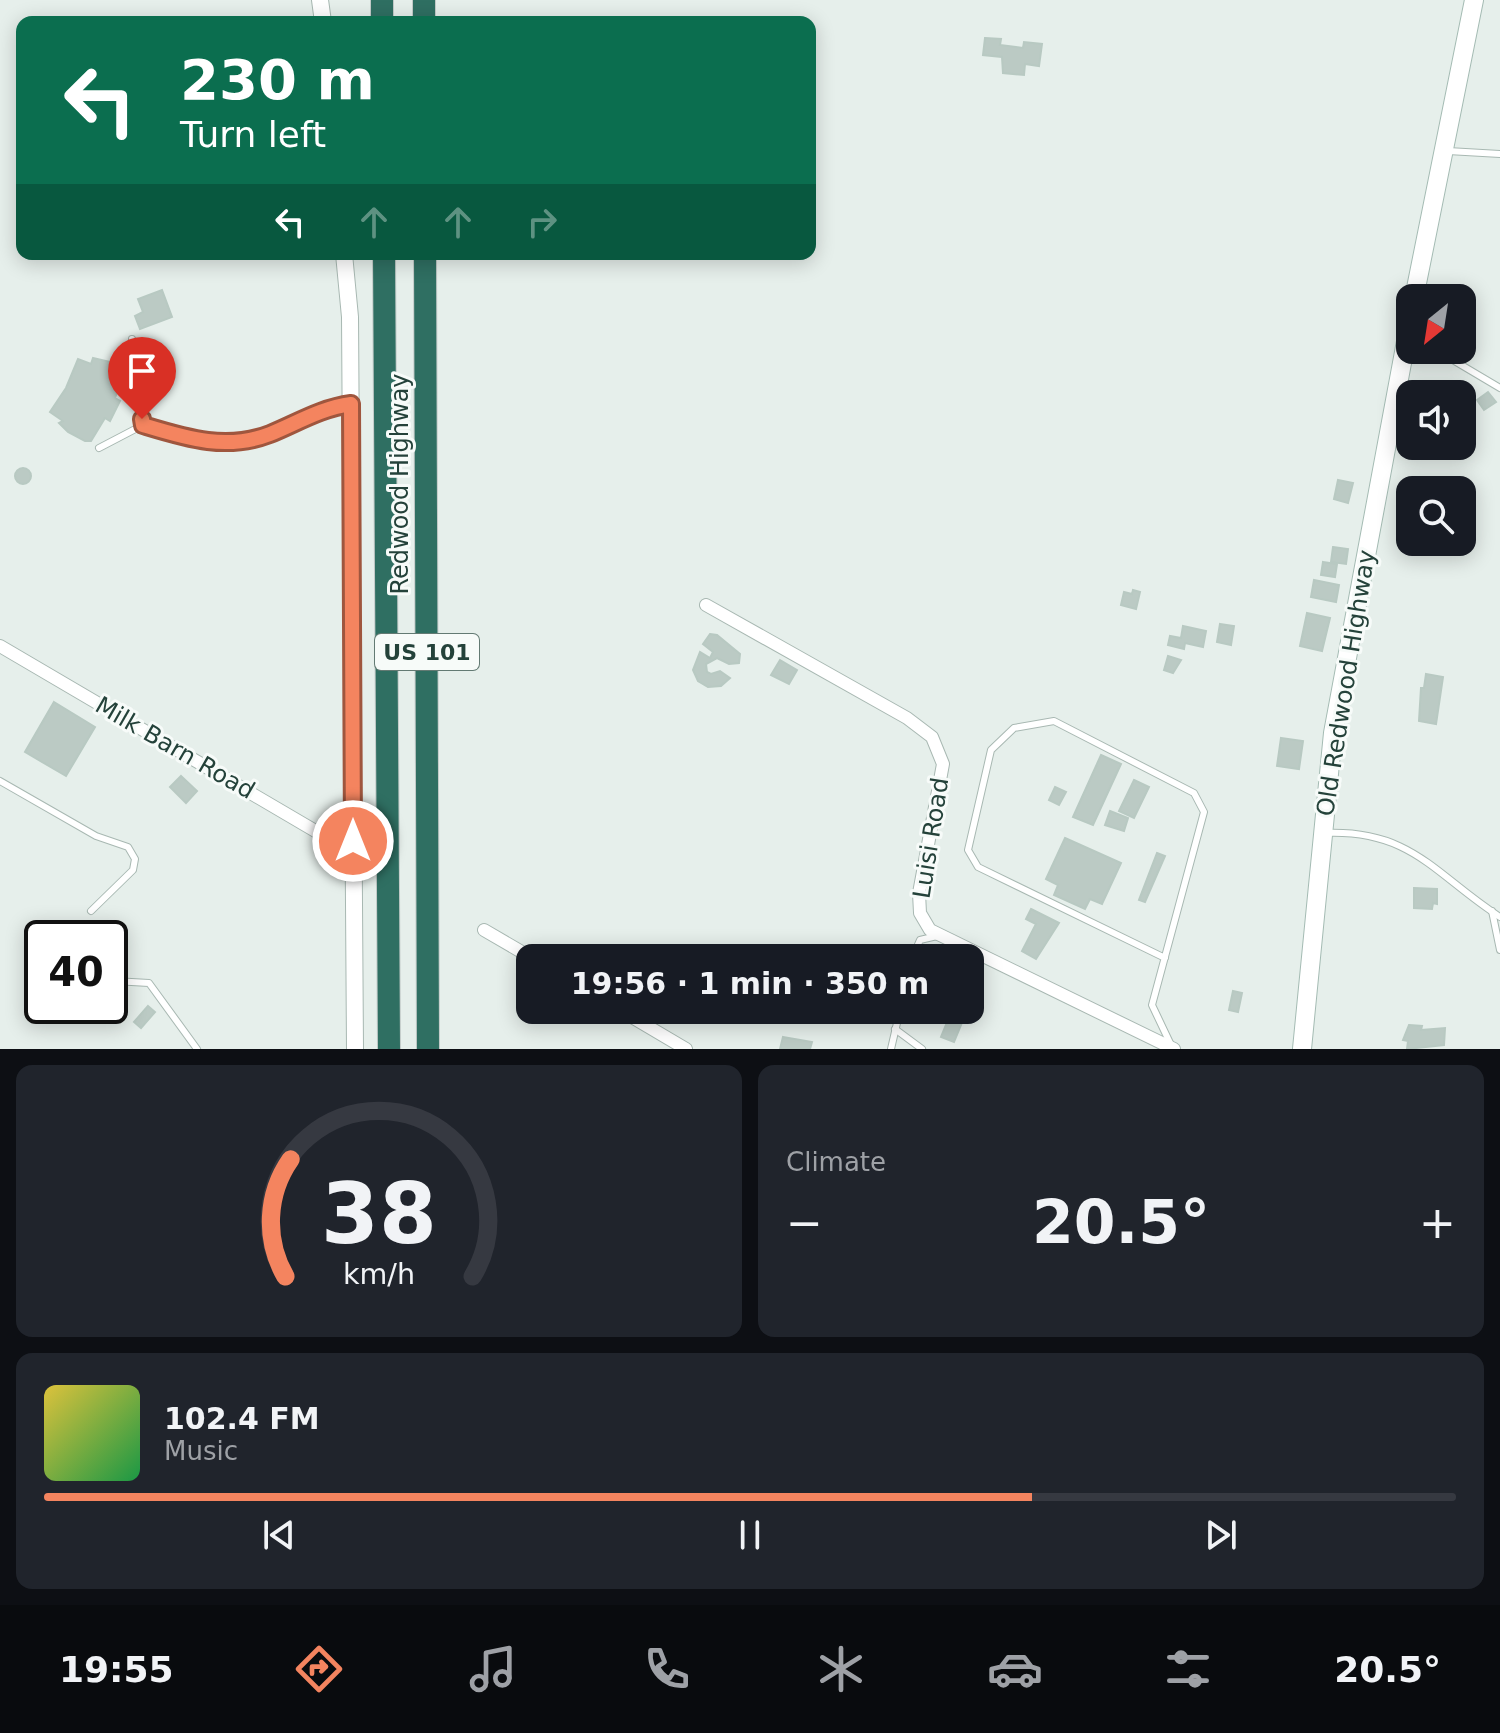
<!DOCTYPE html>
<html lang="en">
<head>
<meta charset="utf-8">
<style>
	:root { --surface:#171b24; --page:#20242c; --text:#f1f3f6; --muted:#9ea1a6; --line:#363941; --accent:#f4845f }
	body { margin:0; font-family:"DejaVu Sans",sans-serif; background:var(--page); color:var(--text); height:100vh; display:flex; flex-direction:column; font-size:30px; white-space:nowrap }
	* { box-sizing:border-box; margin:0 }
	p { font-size:26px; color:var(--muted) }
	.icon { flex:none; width:44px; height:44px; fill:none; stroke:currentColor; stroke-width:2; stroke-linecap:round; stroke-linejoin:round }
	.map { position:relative; height:1049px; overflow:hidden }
	.sheet { display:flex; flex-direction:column; gap:16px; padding:16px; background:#0d0f14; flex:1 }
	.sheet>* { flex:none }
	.guide { position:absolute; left:16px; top:16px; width:800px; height:244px; border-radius:16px; box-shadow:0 4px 20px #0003; background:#0b6e4f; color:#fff; overflow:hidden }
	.needle { width:52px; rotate:210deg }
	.tools { position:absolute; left:1396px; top:284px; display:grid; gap:16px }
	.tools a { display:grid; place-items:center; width:80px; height:80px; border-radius:16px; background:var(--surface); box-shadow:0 4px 20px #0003; font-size:40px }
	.speed { position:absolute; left:24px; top:920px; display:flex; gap:16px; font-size:40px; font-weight:700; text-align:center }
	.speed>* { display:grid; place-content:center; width:104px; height:104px; border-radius:50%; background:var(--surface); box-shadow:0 4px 20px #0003; line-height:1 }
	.speed .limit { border:4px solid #111; border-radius:12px; background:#fff; color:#111 }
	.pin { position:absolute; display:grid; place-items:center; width:68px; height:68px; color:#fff; margin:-82px -34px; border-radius:50% 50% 50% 0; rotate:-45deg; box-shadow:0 0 8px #0007 }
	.pin .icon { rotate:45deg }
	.me { position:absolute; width:88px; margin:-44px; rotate:0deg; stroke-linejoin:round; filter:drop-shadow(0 0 6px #0008) }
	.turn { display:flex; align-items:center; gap:28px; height:168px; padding:0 32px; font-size:36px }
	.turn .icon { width:104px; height:104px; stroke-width:2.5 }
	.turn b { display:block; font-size:56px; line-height:68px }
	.lanes { display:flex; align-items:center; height:76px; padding:0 32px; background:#0003; justify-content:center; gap:40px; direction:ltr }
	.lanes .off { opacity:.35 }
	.big { font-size:60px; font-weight:700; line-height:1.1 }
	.sheet .card { flex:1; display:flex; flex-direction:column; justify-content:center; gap:12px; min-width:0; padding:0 28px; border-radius:16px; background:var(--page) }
	.sheet .dial { align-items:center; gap:0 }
	.dial svg { height:208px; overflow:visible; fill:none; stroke:var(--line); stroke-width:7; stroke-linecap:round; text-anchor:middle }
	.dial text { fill:var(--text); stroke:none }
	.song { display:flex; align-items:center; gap:24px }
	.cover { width:96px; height:96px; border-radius:12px; background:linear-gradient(135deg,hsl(50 70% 55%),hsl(140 70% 35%)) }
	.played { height:8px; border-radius:4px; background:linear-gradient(90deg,var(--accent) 70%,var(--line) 70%) }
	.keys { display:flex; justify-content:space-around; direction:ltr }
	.heat { display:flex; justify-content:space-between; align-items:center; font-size:44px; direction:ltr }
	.sheet .tiles { flex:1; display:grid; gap:16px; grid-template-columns:1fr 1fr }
	.card:last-child { grid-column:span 2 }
	.trip { position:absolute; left:516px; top:944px; width:468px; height:80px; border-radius:16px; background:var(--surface); box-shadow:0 4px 20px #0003; font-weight:700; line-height:80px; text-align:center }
	.dock { display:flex; height:128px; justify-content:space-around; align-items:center; background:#090b0e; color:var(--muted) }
	.dock .icon { width:56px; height:56px }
	.dock .active { color:var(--accent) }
	.dock b { font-size:36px; color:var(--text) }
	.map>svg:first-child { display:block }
	.building { fill:#bbcac4; stroke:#b8c9c2; stroke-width:2 }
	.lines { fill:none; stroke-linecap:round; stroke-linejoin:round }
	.service-casing { stroke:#a8b8b2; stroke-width:8 }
	.minor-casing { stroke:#a8b8b2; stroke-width:14 }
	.tertiary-casing { stroke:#a8b8b2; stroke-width:18 }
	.secondary-casing { stroke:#a4bbb3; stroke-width:20 }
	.motorway-casing { stroke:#c2cac8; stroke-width:24 }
	.service { stroke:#fff; stroke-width:6 }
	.minor { stroke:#fff; stroke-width:12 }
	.tertiary { stroke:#fff; stroke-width:16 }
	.secondary { stroke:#fff; stroke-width:18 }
	.motorway { stroke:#2f6f62; stroke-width:22 }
	.route-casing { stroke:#9f563e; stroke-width:20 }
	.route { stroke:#f4845f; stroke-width:14 }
	.labels { text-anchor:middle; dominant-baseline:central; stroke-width:6; stroke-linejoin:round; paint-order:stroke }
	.shield { fill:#f7fbf9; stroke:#637a73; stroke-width:2 }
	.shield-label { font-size:22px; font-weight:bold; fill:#24423a }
	.street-label { font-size:24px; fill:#24423a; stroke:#f7fbf9 }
</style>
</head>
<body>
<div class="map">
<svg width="1500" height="1049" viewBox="0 0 1500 1049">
	<rect width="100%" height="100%" fill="#e6efeb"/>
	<!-- building -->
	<g class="building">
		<path d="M985,38L1001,39L1000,45L1023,48L1024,42L1042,44L1039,66L1025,64L1024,75L1003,73L1002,57L983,55Z"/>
		<path d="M162,290L172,317L140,329L135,316L143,312L138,299Z"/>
		<path d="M93,358L127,366L115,398L120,401L110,421L105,418L91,441H85L68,432L59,423L63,421L50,412L66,388L78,359L91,364Z"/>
		<path d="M1448,387L1470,390L1467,413H1462V394H1440L1441,390Z"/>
		<path d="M1488,392L1496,402L1484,410L1477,400Z"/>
		<circle cx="23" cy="476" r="8"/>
		<path d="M1338,480L1353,483L1348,503L1334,499Z"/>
		<path d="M1333,547L1348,549L1346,564L1331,562Z"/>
		<path d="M1323,562L1337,564L1335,577L1321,575Z"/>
		<path d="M1314,580L1339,585L1336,602L1311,597Z"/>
		<path d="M1133,590L1140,592L1136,609L1121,605L1124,592L1132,594Z"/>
		<path d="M1307,613L1330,618L1322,651L1300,646Z"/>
		<path d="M1220,624L1234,626L1231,645L1217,642Z"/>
		<path d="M1183,626L1206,631L1203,647L1185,643L1184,649L1168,645L1170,636L1181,638Z"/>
		<path d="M710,634L717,635L740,654L739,663L729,664L717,658L706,664L707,672L711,674L720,671L730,678L721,686L708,687L698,681L693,670L700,652L710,658L713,652L703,644Z"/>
		<path d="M1168,656L1181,660L1173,673L1164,670Z"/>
		<path d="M780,660L797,670L789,684L771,675Z"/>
		<path d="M1426,674L1443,677L1436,724L1419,721L1421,688H1424Z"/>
		<path d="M54,702L95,727L66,776L25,752Z"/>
		<path d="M1281,738L1303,741L1299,769L1277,766Z"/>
		<path d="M1101,755L1121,764L1093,825L1073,817Z"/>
		<path d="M181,776L197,791L186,803L170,787Z"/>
		<path d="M1134,780L1149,787L1134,818L1119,811Z"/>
		<path d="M1055,787L1066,792L1059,805L1049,800Z"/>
		<path d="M1110,811L1128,818L1124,831L1105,825Z"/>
		<path d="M1065,838L1121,863L1102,904L1090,899L1085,909L1054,895L1058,885L1046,879Z"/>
		<path d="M1157,853L1165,856L1145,902L1139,900Z"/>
		<path d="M1414,888L1437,889V904L1433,903L1432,909L1414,908Z"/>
		<path d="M1031,909L1059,923L1036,959L1022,951L1036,924L1026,919Z"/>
		<path d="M1233,991L1242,993L1238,1012L1229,1010Z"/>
		<path d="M148,1006L155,1012L141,1028L134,1022Z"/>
		<path d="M950,1015L963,1020L954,1042L941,1037Z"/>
		<path d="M1409,1025L1422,1026L1421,1030L1445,1028L1444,1045L1407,1049L1408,1041L1403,1040Z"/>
		<path d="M783,1037L812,1042L810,1049H780Z"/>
	</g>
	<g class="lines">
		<!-- service casing -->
		<g class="service-casing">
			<g id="service">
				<path d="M1448,151L1500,154"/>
				<path d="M1436,350L1500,388"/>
				<path d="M143,425C197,441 229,451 283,428C304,419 324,408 347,404"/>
				<path d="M99,448L143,425L133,381L132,339"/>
				<path d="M0,781L96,836L128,847L135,859L133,870L91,911"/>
				<path d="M1326,833C1412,830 1435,875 1500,917"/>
				<path d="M1492,911L1500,950"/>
				<path d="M912,958L920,940L937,936"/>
				<path d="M1165,958L978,867L968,850L991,750L1014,728L1054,721L1194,793L1204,812L1152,1005L1171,1045"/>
				<path d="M114,981L149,983L197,1049"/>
				<path d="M895,1029L922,1049"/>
				<path d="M891,1049L900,1010"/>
			</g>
		</g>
		<!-- minor casing -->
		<g class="minor-casing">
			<g id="minor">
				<path d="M706,605L907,718L932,737L943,764L919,893L920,913L930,930L1174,1049"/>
				<path d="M0,646L329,839L353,841"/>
				<path d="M484,930L532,958"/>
				<path d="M620,1010L686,1049"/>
			</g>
		</g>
		<!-- tertiary casing -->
		<g class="tertiary-casing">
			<g id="tertiary">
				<path d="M320,0L323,22"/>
				<path d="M344,254L350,317L355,1049"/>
			</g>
		</g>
		<!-- secondary casing -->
		<g class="secondary-casing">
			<g id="secondary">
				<path d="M1414,298L1474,0"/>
				<path d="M1302,1049L1333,733L1410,320"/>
			</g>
		</g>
		<!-- motorway casing -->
		<g class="motorway-casing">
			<g id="motorway">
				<path d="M382,0V22"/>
				<path d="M424,0V22"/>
				<path d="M384,254L389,1049"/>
				<path d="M425,254L428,1049"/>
			</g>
		</g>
		<!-- service -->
		<use href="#service" class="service"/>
		<!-- minor -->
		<use href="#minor" class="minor"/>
		<!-- tertiary -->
		<use href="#tertiary" class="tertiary"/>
		<!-- secondary -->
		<use href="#secondary" class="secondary"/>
		<!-- motorway -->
		<use href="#motorway" class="motorway"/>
	</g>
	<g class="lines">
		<!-- route casing -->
		<g class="route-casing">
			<path id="route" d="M142,419L143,425C186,438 226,451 270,434C297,423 321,408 351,404L353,841"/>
		</g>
		<!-- route -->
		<use href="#route" class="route"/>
	</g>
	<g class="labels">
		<!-- shield labels -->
		<rect class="shield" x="375" y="634" width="104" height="36" rx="6"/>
		<g class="shield-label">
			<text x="427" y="652">US 101</text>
		</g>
		<!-- street labels -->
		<g class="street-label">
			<text transform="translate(400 484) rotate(-90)">Redwood Highway</text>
			<text transform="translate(1346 683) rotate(-81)">Old Redwood Highway</text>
			<text transform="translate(175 748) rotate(30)">Milk Barn Road</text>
			<text transform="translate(931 838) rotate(-81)">Luisi Road</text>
		</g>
	</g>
</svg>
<div class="tools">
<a><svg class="needle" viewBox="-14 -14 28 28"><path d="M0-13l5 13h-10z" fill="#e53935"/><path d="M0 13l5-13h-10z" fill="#9ea1a6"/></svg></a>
<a><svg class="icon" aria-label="sound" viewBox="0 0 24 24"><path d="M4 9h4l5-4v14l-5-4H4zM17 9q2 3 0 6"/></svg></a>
<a><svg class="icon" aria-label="search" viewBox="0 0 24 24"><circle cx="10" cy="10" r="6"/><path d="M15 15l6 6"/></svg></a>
</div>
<div class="speed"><div class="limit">40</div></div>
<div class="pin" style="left:142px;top:419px;background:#d93025"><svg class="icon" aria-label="arrive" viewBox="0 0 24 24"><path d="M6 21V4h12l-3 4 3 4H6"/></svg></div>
<svg class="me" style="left:353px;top:841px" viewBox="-20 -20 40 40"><circle r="17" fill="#f4845f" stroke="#fff" stroke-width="3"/><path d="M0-11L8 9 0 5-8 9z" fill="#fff"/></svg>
<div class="trip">19:56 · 1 min · 350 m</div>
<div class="guide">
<div class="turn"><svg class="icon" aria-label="left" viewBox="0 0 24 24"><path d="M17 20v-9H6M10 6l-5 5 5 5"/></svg><div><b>230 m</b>Turn left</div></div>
<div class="lanes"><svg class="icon" aria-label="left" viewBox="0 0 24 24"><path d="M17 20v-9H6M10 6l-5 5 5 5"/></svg><svg class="icon off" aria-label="ahead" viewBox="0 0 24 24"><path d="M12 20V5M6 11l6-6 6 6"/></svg><svg class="icon off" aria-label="ahead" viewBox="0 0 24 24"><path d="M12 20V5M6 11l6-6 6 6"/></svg><svg class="icon off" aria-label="right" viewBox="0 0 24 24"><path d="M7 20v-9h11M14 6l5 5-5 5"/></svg></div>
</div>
</div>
<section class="sheet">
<div class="tiles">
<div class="card dial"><svg viewBox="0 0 100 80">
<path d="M14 69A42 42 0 1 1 86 69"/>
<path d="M14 69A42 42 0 0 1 16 24" stroke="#f4845f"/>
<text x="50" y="56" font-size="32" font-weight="700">38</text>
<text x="50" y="72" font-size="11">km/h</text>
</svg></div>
<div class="card"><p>Climate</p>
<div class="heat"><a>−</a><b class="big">20.5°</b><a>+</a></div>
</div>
<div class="card">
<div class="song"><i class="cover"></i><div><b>102.4 FM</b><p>Music</p></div></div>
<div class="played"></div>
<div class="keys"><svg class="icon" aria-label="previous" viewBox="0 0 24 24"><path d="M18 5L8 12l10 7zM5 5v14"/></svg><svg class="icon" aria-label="pause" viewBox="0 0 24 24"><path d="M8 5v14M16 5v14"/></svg><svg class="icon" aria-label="next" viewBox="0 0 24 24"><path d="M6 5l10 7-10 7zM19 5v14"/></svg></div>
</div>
</div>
</section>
<nav class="dock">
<b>19:55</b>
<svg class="icon active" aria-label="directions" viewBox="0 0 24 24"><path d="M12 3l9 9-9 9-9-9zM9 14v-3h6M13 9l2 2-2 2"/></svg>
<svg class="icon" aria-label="music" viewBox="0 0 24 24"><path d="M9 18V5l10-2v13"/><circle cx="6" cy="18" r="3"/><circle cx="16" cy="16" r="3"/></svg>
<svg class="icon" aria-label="phone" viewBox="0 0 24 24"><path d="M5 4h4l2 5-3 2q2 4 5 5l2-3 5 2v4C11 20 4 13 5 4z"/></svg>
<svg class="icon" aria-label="climate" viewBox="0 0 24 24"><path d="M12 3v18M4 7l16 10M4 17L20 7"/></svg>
<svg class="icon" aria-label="car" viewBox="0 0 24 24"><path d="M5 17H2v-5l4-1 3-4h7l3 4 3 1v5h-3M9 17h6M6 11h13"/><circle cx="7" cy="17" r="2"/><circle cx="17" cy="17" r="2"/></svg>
<svg class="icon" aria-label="filters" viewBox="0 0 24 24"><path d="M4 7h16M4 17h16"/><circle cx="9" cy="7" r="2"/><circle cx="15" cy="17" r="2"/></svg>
<b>20.5°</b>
</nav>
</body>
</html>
